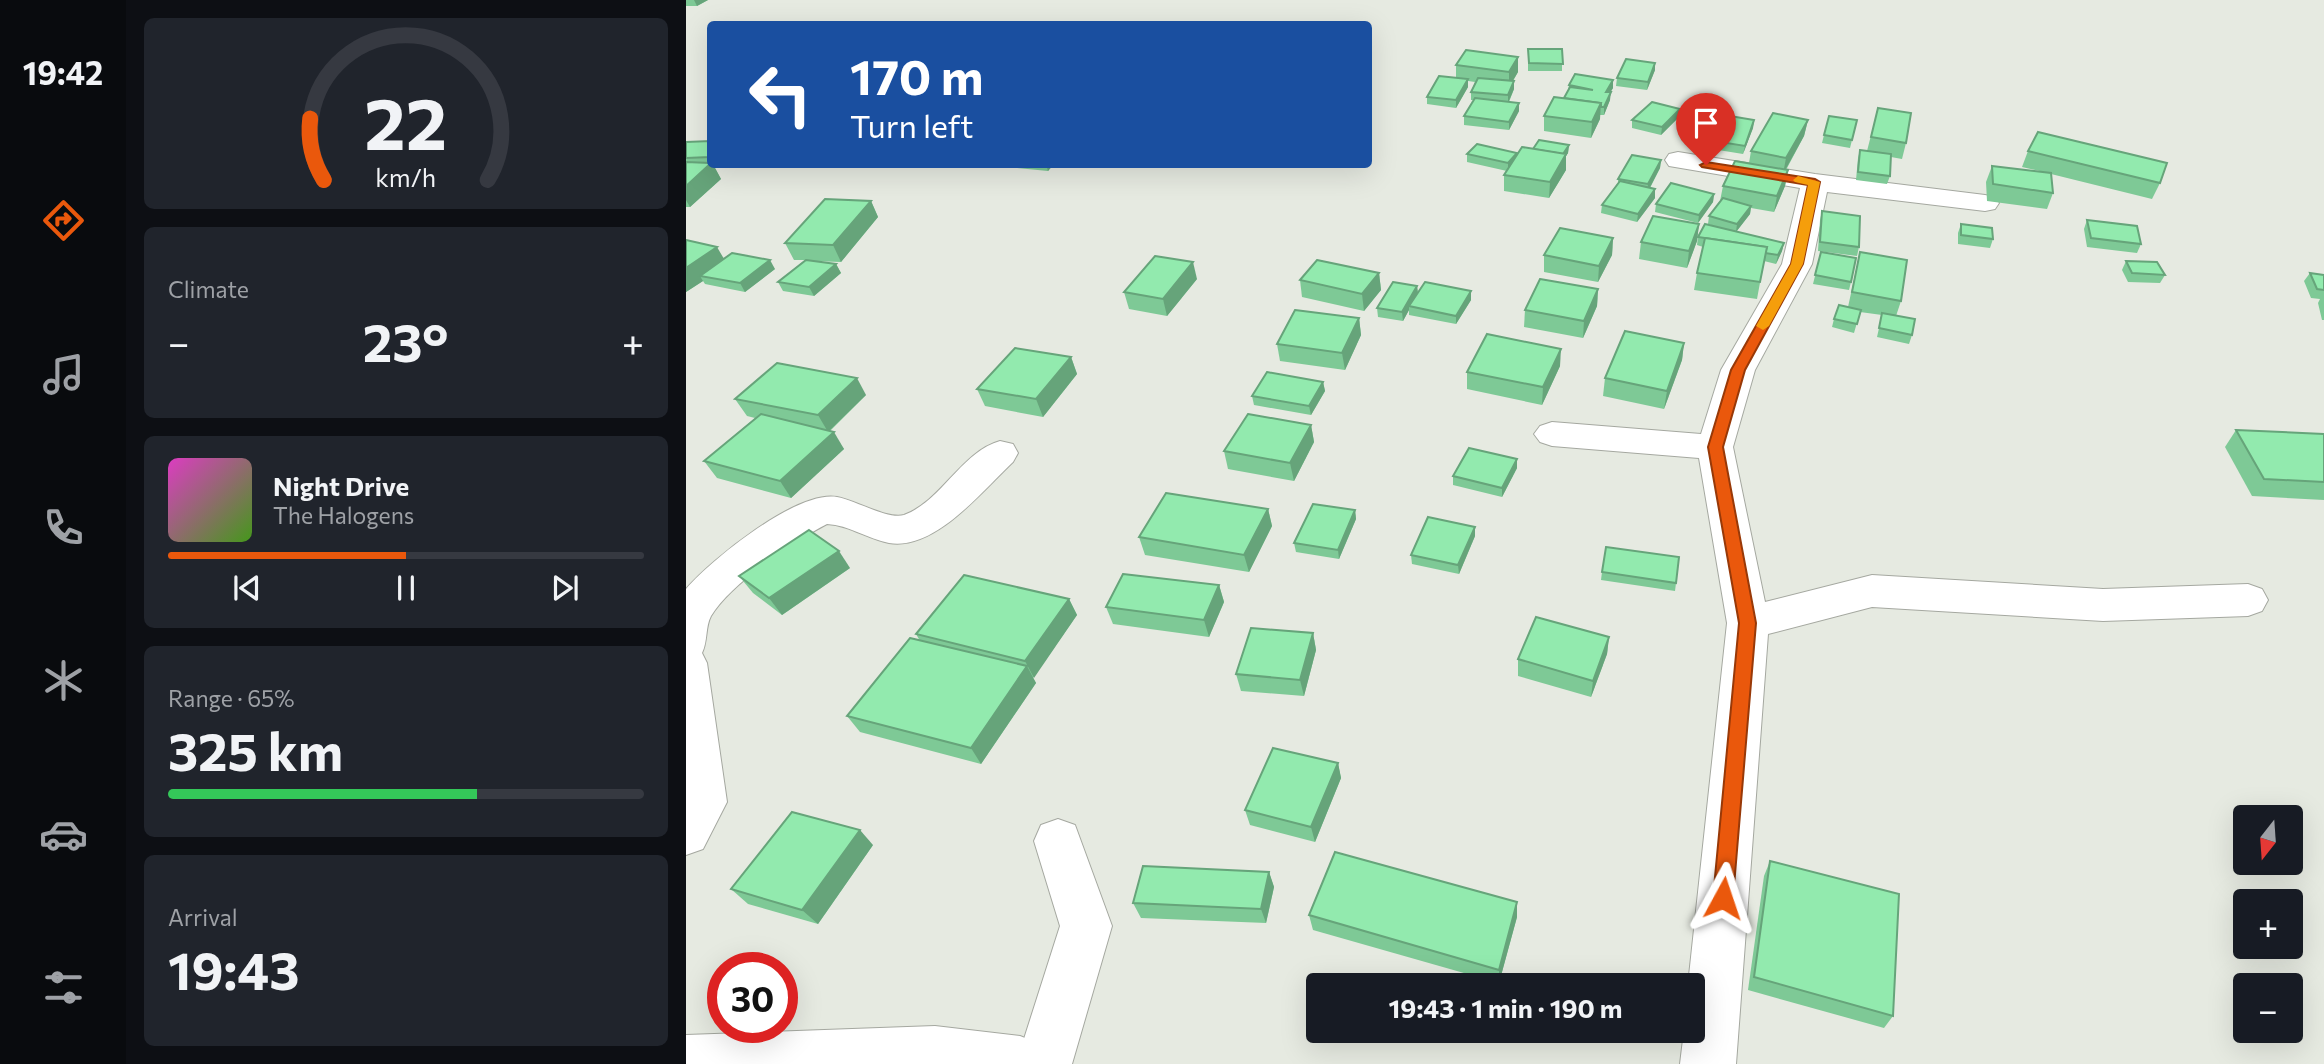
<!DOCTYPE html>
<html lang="en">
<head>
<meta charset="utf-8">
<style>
	:root { --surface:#171b24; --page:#20242c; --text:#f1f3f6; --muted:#9ea1a6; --line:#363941; --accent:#ea580c }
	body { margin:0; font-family:Commissioner,sans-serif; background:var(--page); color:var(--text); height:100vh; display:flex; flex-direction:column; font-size:26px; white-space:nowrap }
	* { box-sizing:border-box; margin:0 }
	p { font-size:23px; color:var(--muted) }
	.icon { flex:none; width:38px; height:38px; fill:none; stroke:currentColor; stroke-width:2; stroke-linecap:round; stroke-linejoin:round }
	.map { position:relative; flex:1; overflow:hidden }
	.drawer { display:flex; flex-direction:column; gap:18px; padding:18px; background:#0d0f14; width:560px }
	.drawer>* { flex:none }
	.guide { position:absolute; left:21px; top:21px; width:665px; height:147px; border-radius:7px; box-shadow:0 7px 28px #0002; background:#1a4fa0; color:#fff; overflow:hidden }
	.needle { width:46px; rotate:197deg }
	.tools { position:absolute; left:1547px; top:805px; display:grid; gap:14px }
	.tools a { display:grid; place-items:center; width:70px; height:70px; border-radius:7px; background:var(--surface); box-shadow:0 7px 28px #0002; font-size:35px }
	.speed { position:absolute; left:21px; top:952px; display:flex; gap:14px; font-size:35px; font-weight:700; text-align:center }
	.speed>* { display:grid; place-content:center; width:91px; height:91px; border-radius:50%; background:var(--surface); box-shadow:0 7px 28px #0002; line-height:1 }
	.speed .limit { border:10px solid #d22; background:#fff; color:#111 }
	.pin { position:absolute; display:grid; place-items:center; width:60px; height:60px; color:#fff; margin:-72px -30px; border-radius:50% 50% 50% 0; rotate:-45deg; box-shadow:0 0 7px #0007 }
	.pin .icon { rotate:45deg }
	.me { position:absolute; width:77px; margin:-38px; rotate:5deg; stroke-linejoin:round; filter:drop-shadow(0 0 5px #0008) }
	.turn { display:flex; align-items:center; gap:24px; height:147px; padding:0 28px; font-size:32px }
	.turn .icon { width:91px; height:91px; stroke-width:2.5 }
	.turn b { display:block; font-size:49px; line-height:60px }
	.big { font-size:52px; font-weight:700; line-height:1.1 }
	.drawer .widget { flex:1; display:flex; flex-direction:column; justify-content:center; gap:10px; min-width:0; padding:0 24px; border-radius:10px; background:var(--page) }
	.drawer .dial { align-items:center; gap:0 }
	.dial svg { height:182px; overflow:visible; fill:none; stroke:var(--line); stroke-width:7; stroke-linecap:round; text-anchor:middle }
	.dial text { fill:var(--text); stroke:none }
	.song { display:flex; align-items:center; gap:21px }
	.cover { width:84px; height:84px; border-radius:10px; background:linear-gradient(135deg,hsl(310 70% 55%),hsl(100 70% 35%)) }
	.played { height:7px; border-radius:4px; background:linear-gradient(90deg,var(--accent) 50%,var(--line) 50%) }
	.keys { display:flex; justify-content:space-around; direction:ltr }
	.heat { display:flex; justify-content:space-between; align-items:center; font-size:38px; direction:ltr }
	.charge { height:10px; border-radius:5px; background:linear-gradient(90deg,#34c759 65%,var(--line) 0) }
	.trip { position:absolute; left:620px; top:973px; width:399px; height:70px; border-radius:7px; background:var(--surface); box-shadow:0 7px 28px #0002; font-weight:700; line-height:70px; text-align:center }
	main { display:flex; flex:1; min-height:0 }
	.dock { display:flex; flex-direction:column; width:126px; justify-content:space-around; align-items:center; background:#090b0e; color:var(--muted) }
	.dock .icon { width:49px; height:49px }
	.dock .selected { color:var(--accent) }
	.dock b { font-size:32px; color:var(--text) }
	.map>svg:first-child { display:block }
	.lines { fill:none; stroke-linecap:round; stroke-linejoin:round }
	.street-casing { stroke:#a5a8a0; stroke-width:2 }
	.highway-casing { stroke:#a5a8a0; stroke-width:2 }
	.street { fill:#fff; fill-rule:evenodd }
	.highway { fill:#fff; fill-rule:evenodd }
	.wall { fill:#7ec996 }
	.shaded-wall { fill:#66a47a }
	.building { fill:#92eaae; stroke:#66a47a; stroke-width:2 }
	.route { fill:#ea580c; stroke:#983908; stroke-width:2 }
	.slow { fill:#f59e0b }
</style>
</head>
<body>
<main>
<nav class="dock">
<b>19:42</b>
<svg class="icon selected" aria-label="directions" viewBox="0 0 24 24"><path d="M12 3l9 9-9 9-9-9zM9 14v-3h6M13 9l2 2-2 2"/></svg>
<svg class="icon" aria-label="music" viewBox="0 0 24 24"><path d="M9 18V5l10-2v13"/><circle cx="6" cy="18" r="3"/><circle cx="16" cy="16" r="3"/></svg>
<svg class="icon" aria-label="phone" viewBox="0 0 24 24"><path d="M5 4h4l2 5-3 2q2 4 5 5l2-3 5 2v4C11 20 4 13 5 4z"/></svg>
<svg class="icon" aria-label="climate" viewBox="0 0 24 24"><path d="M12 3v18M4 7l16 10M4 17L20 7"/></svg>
<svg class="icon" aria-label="car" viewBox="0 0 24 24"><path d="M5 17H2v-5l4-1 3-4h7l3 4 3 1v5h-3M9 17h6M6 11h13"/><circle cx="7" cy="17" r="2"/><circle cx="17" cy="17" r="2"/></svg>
<svg class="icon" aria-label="filters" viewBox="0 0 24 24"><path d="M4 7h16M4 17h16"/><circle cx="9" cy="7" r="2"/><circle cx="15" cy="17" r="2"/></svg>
</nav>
<section class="drawer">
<div class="widget dial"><svg viewBox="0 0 100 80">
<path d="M14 69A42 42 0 1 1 86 69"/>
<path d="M14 69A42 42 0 0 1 8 42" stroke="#ea580c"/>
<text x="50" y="56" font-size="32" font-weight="700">22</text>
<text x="50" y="72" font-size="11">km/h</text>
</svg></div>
<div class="widget"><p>Climate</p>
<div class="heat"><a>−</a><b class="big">23°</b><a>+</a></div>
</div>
<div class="widget">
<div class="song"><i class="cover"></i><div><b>Night Drive</b><p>The Halogens</p></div></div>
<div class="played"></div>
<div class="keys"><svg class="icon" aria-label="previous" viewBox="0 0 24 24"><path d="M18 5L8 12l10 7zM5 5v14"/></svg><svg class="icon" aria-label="pause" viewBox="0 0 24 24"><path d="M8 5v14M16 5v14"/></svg><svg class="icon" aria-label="next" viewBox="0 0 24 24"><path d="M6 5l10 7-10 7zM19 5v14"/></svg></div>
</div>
<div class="widget"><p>Range · 65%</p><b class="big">325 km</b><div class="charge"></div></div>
<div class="widget"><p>Arrival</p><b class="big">19:43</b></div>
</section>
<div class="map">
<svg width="1638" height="1064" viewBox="0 0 1638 1064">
	<rect width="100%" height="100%" fill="#e6eae1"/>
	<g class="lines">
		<!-- street casing -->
		<g class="street-casing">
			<g id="street">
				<path d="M992,152L1129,174L1299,195L1309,197L1313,203L1309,209L1299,211L1141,192L1126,264L1069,370L1047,447L1079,602L1186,575L1417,589L1562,584L1576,589L1582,600L1576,611L1562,616L1417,621L1186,607L1082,634L1050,1064H994L998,1031H1006V985H1002L1041,623L1013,458L866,446L854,442L848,434L854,426L866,422L1015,434L1035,370L1096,264L1114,188L983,166L979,160L983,154Z"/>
				<path d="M314,441L327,444L332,453L327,462C297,490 249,551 203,543C182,539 163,525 141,524C108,541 44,584 25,616C19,627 22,641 16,653L21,663L41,802L17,849L0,855V589C25,560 111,490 151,497C169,500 202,520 218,515C256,501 275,452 314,441Z"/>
				<path d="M372,819L389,825L426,926L386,1064H330L374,926L348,841L355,825Z"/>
			</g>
		</g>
		<!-- highway casing -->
		<g class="highway-casing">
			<path id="highway" d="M249,1026L334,1036L354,1044L362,1064H0V1035Z"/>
		</g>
		<!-- street -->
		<use href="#street" class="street"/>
		<!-- highway -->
		<use href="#highway" class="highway"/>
	</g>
	<!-- wall -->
	<g class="wall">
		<path d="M0,0H22L11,6H0Z"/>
		<rect x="842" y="49" width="34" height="22"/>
		<path d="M969,63V70L961,90L930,86L931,78Z"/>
		<path d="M770,65L832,72L827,81H828V89L823,102L833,111L823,130L778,125V116L788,100H785V92L789,82L782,81V87L770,108L741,104V97L770,78Z"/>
		<path d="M927,80V88L924,92V100L918,115H914V119L905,138L858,131V116L878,98L882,90L883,85Z"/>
		<path d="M1192,108L1220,143L1216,159L1205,157L1204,176L1201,184L1170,180L1172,158L1174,150L1181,151Z"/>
		<path d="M993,117L975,135L946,128V120Z"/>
		<path d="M1068,120L1067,128L1057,154L1026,149L1028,141Z"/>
		<path d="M1122,120L1118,136L1100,170H1102L1099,186L1088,212L1065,208L1064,214L1050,232L1098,243L1096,251L1090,264L1078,261L1071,299L1008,290L1011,273L1017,247L1011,245L1012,237L1034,228L1022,224L1023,216L1034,201L1037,186L1063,163L1065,151Z"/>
		<path d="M1171,120L1164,148L1136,143L1138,135Z"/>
		<path d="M24,141V164H31L27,165L35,179L4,207H0V142Z"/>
		<path d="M883,145L882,153L880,156V170L863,198L818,191V175L821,171L781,162V154L831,153V155L847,149Z"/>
		<path d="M1342,151L1474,183L1466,199L1365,174L1367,193L1361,209L1301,201L1300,182L1306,166L1358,172L1336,167Z"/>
		<path d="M975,160L974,168L964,188L969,189V198L951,222L915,213L916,205L932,183V179Z"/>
		<path d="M330,164H368L362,171L331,168Z"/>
		<path d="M1028,194L1027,202L1012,223L969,212L970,204Z"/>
		<path d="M185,201L192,217L155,262L126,261L150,264L155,273L128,296L97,291L92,282L119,260H108L99,243Z"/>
		<path d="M1136,211L1173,247L1171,256L1132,251L1134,220Z"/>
		<path d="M1401,220L1455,244L1451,253L1401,247L1398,229Z"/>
		<path d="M1013,224L1011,241L1001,268L953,259L955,242Z"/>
		<path d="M1275,224L1307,239L1304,248L1272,244V233Z"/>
		<path d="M927,238L926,255L912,282L858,272V255Z"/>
		<path d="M0,240L38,258L89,269L59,292L19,284L17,281L0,292Z"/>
		<path d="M1135,252L1165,282L1163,290L1127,284Z"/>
		<path d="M1174,252L1215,301L1210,316L1226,335L1223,344L1191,337L1196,315L1174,312L1168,333L1146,327L1148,319L1162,307Z"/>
		<path d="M1440,261L1479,275L1474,283L1442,282L1436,270Z"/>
		<path d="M693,273L695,290L678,311L616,297L614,280Z"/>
		<path d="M1624,273L1638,275V320H1636L1632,303L1634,299L1625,298L1618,281Z"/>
		<path d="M511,279L481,316L443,309L438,292Z"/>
		<path d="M731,286L732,293L785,291V300L770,324L723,315V310L717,321L692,317L691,308Z"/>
		<path d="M912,289L911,306L897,338L838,327L839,310Z"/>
		<path d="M673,318L675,335L659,370L594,361L591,344Z"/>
		<path d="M998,343L996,360L978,409L917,396L919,378Z"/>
		<path d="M385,357L391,374L357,417L299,406L291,389Z"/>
		<path d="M874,366L856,405L781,389V372Z"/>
		<path d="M637,382L639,391L625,415L568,405L566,396Z"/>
		<path d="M180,395L144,431L158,449L105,498L31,478L18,461L69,418L61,416L49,399Z"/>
		<path d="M625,425L628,442L608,481L542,469L538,451Z"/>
		<path d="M1550,430L1638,434V500L1566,496L1539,447Z"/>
		<path d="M831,459V468L816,497L767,485V476Z"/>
		<path d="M582,509L586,526L563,572L459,555L453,537Z"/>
		<path d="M669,510L670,519L653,559L610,552L608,543Z"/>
		<path d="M789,527V536L773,574L726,564L725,555Z"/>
		<path d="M164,568L96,615L67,593L53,576Z"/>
		<path d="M916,572L990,583L989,591L915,580Z"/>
		<path d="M533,585L538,602L523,637L427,624L420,607Z"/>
		<path d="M383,599L391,615L347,678L350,683L295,764L174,732L161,716L234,641L230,634Z"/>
		<path d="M627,633L630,650L618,696L555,691L550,674Z"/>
		<path d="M923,637L921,654L905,697L832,676V659Z"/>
		<path d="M652,763L655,778L629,842L564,825L559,810Z"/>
		<path d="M187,845L132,924L62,904L45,889Z"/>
		<path d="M1084,861L1207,1016L1198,1028L1062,990L1078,876Z"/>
		<path d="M583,872L588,887L580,923L455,918L447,903Z"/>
		<path d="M623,915L831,917L813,983L627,930Z"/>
	</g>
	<!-- shaded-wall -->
	<g class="shaded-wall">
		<path d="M8,0H22L11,6Z"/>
		<path d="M832,57V72L823,87V72Z"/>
		<path d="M969,63V70L961,90L962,82Z"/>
		<path d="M782,79V87L770,108V100Z"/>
		<path d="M927,80V88L920,100V92Z"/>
		<path d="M828,81V89L822,103V95Z"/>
		<path d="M925,92L924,100L918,115V107Z"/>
		<path d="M833,103V111L823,130V122Z"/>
		<path d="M915,103L914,119L905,138L906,122Z"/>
		<path d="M994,109L993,117L975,135L976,127Z"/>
		<path d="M1068,120L1067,128L1057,154L1059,146Z"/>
		<path d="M1122,120L1118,136L1097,174L1100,158Z"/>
		<path d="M883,145L882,153L880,156V170L863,198L864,182L876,157Z"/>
		<path d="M831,153V161L822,172V163Z"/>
		<path d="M975,160L974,168L961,193L962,184Z"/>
		<path d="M24,164H27L35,179L4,207L0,200V186Z"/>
		<path d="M360,164H368L362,171Z"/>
		<path d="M1102,170L1099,186L1088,212L1091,196Z"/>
		<path d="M969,189V198L951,222L952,214Z"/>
		<path d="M1028,194L1027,202L1012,223L1013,215Z"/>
		<path d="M185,201L192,217L155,262L147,245Z"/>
		<path d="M1065,206L1064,214L1050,232L1051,224Z"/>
		<path d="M1013,224L1011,241L1001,268L1003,251Z"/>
		<path d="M927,238L926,255L912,282L913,266Z"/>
		<path d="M1098,243L1096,251L1090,264L1092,255Z"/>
		<path d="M31,247L41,264L14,276L17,281L0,292V268Z"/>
		<path d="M84,260L89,269L59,292L54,283Z"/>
		<path d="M507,262L511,279L481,316L477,299Z"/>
		<path d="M150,264L155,273L128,296L123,287Z"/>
		<path d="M693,273L695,290L678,311L676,294Z"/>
		<path d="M731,286L732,294L723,306V310L717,321L716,312Z"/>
		<path d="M912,289L911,306L897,338L898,321Z"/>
		<path d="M785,291V300L770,324V316Z"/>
		<path d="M673,318L675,335L659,370L656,353Z"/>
		<path d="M998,343L996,360L978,409L981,391Z"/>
		<path d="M875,349L874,366L856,405L857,387Z"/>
		<path d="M385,357L391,374L357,417L350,399Z"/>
		<path d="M171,378L180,395L142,432L132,415Z"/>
		<path d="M637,382L639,391L625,415L623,406Z"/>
		<path d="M625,425L628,442L608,481L604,463Z"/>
		<path d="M148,432L158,449L105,498L94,481Z"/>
		<path d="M831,459V468L816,497V488Z"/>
		<path d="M582,509L586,526L563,572L558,555Z"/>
		<path d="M669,510L670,519L653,559L652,550Z"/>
		<path d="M789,527V536L773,574L772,565Z"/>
		<path d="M153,551L164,568L96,615L83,598Z"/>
		<path d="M533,585L538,602L523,637L518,620Z"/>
		<path d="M383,599L391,615L348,678L339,661Z"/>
		<path d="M627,633L630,650L618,696L614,680Z"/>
		<path d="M923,637L921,654L905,697L907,681Z"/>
		<path d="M341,666L350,683L295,764L285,748Z"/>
		<path d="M652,763L655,778L629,842L625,827Z"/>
		<path d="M174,830L187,845L132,924L116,910Z"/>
		<path d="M583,872L588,887L580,923L575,909Z"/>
		<path d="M831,902V917L813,983V970Z"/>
	</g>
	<!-- building -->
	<g class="building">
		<path d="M842,49H876L877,64L843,63Z"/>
		<path d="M780,50L832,57L823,72L770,65Z"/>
		<path d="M940,59L969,63L962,82L931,78Z"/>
		<path d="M889,74L927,80L920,92H925L918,107H915V103L878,98L884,87L907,90L883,85Z"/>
		<path d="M753,76L782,79L770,100L741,97Z"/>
		<path d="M792,78L828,81L822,95L785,92Z"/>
		<path d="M868,97L915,103L906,122L858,116Z"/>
		<path d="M789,98L833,103L823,122L778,116Z"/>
		<path d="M966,102L994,109L976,127L946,120Z"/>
		<path d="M1192,108L1225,113L1220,143L1185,137Z"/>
		<path d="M1087,113L1122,120L1100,158L1065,151Z"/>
		<path d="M1038,115L1068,120L1059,146L1028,141Z"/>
		<path d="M1143,116L1171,120L1166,140L1138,135Z"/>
		<path d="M1352,132L1481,163L1474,183L1342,151Z"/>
		<path d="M853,140L883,145L877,154L847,149Z"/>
		<path d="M24,141V157L0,158V142Z"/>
		<path d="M791,144L831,153L822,163L781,154Z"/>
		<path d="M836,147L880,154L864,182L818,175Z"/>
		<path d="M1174,150L1205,154L1204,176L1172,172Z"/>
		<path d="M946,155L975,160L962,184L932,179Z"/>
		<path d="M1049,161L1102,170L1091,196L1037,186Z"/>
		<path d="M0,162L24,163V164L0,186Z"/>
		<path d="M1306,166L1365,173L1367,193L1307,184Z"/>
		<path d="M934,181L969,189L952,214L916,205Z"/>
		<path d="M985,183L1028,194L1013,215L970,204Z"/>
		<path d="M1037,198L1065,206L1051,224L1023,216Z"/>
		<path d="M139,199L185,201L147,245L99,243Z"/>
		<path d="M1136,211L1174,216L1173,247L1134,242Z"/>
		<path d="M967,216L1013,224L1003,251L955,242Z"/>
		<path d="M1401,220L1451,226L1455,244L1405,238Z"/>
		<path d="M1019,224L1098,243L1092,255L1079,253L1081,247L1012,237Z"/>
		<path d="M1275,224L1306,228L1307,239L1275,235Z"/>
		<path d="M874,228L927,238L913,266L858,255Z"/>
		<path d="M1019,238L1081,247L1074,282L1011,273Z"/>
		<path d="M0,240L31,247L0,268Z"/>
		<path d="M1135,252L1170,258L1165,282L1129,275Z"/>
		<path d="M1174,252L1221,260L1215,301L1166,292Z"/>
		<path d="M46,253L84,260L54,283L14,276Z"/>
		<path d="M469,256L507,262L477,299L438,292Z"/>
		<path d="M120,260L150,264L123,287L92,282Z"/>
		<path d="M631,260L693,273L676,294L614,280Z"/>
		<path d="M1440,261L1471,262L1479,275L1446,273Z"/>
		<path d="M1624,273L1638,275V290L1631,289Z"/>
		<path d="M854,279L912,289L898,321L839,310Z"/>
		<path d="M707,282L731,286L716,312L691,308Z"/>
		<path d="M739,282L785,291L770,316L723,306Z"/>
		<path d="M1153,305L1175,310L1171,324L1148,319Z"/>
		<path d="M609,310L673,318L656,353L591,344Z"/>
		<path d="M1196,313L1229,319L1226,335L1193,328Z"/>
		<path d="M939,331L998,343L981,391L919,378Z"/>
		<path d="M801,334L875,349L857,387L781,372Z"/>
		<path d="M329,348L385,357L350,399L291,389Z"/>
		<path d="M91,363L171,378L132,415L49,399Z"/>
		<path d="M581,372L637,382L623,406L566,396Z"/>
		<path d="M75,414L148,432L94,481L18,461Z"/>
		<path d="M562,414L625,425L604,463L538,451Z"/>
		<path d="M1550,430L1638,434V482L1578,479Z"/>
		<path d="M783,448L831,459L816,488L767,476Z"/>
		<path d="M480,493L582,509L558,555L453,537Z"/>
		<path d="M627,504L669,510L652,550L608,543Z"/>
		<path d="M742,517L789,527L772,565L725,555Z"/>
		<path d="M123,530L153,551L83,598L53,576Z"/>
		<path d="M920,547L993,557L990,583L916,572Z"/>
		<path d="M437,574L533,585L518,620L420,607Z"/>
		<path d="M278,575L383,599L339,661L230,634Z"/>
		<path d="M850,617L923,637L907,681L832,659Z"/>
		<path d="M565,628L627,633L614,680L550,674Z"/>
		<path d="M224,638L341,666L285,748L161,716Z"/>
		<path d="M587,748L652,763L625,827L559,810Z"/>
		<path d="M106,812L174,830L116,910L45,889Z"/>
		<path d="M649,852L831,902L813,970L623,915Z"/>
		<path d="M1084,861L1213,894L1207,1016L1068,977Z"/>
		<path d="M457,866L583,872L575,909L447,903Z"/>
	</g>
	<!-- route -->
	<path class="route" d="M1020,162L1129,179L1134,182L1117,264L1059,370L1037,447L1070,623L1047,898L1044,906L1037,908L1030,906L1027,898L1053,623L1022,447L1045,370L1105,264L1122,185L1016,167L1014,165Z"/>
	<!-- slow -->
	<path class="slow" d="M1112,176L1134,182L1117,264L1083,326L1077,330L1070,326L1105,264L1122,185L1109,182L1107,180Z"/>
</svg>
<div class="tools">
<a><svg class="needle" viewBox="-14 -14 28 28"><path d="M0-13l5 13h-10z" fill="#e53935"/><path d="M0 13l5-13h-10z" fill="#9ea1a6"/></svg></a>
<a>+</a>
<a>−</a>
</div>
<div class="speed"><div class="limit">30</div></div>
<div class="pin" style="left:1020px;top:165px;background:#d93025"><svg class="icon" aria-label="arrive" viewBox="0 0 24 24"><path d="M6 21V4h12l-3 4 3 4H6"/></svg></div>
<svg class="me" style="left:1037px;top:898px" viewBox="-20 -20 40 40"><path d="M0-17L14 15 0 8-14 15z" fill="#ea580c" stroke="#fff" stroke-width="4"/></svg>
<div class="trip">19:43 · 1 min · 190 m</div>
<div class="guide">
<div class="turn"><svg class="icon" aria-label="left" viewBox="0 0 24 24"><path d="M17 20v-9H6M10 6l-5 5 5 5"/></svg><div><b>170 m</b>Turn left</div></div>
</div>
</div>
</main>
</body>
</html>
